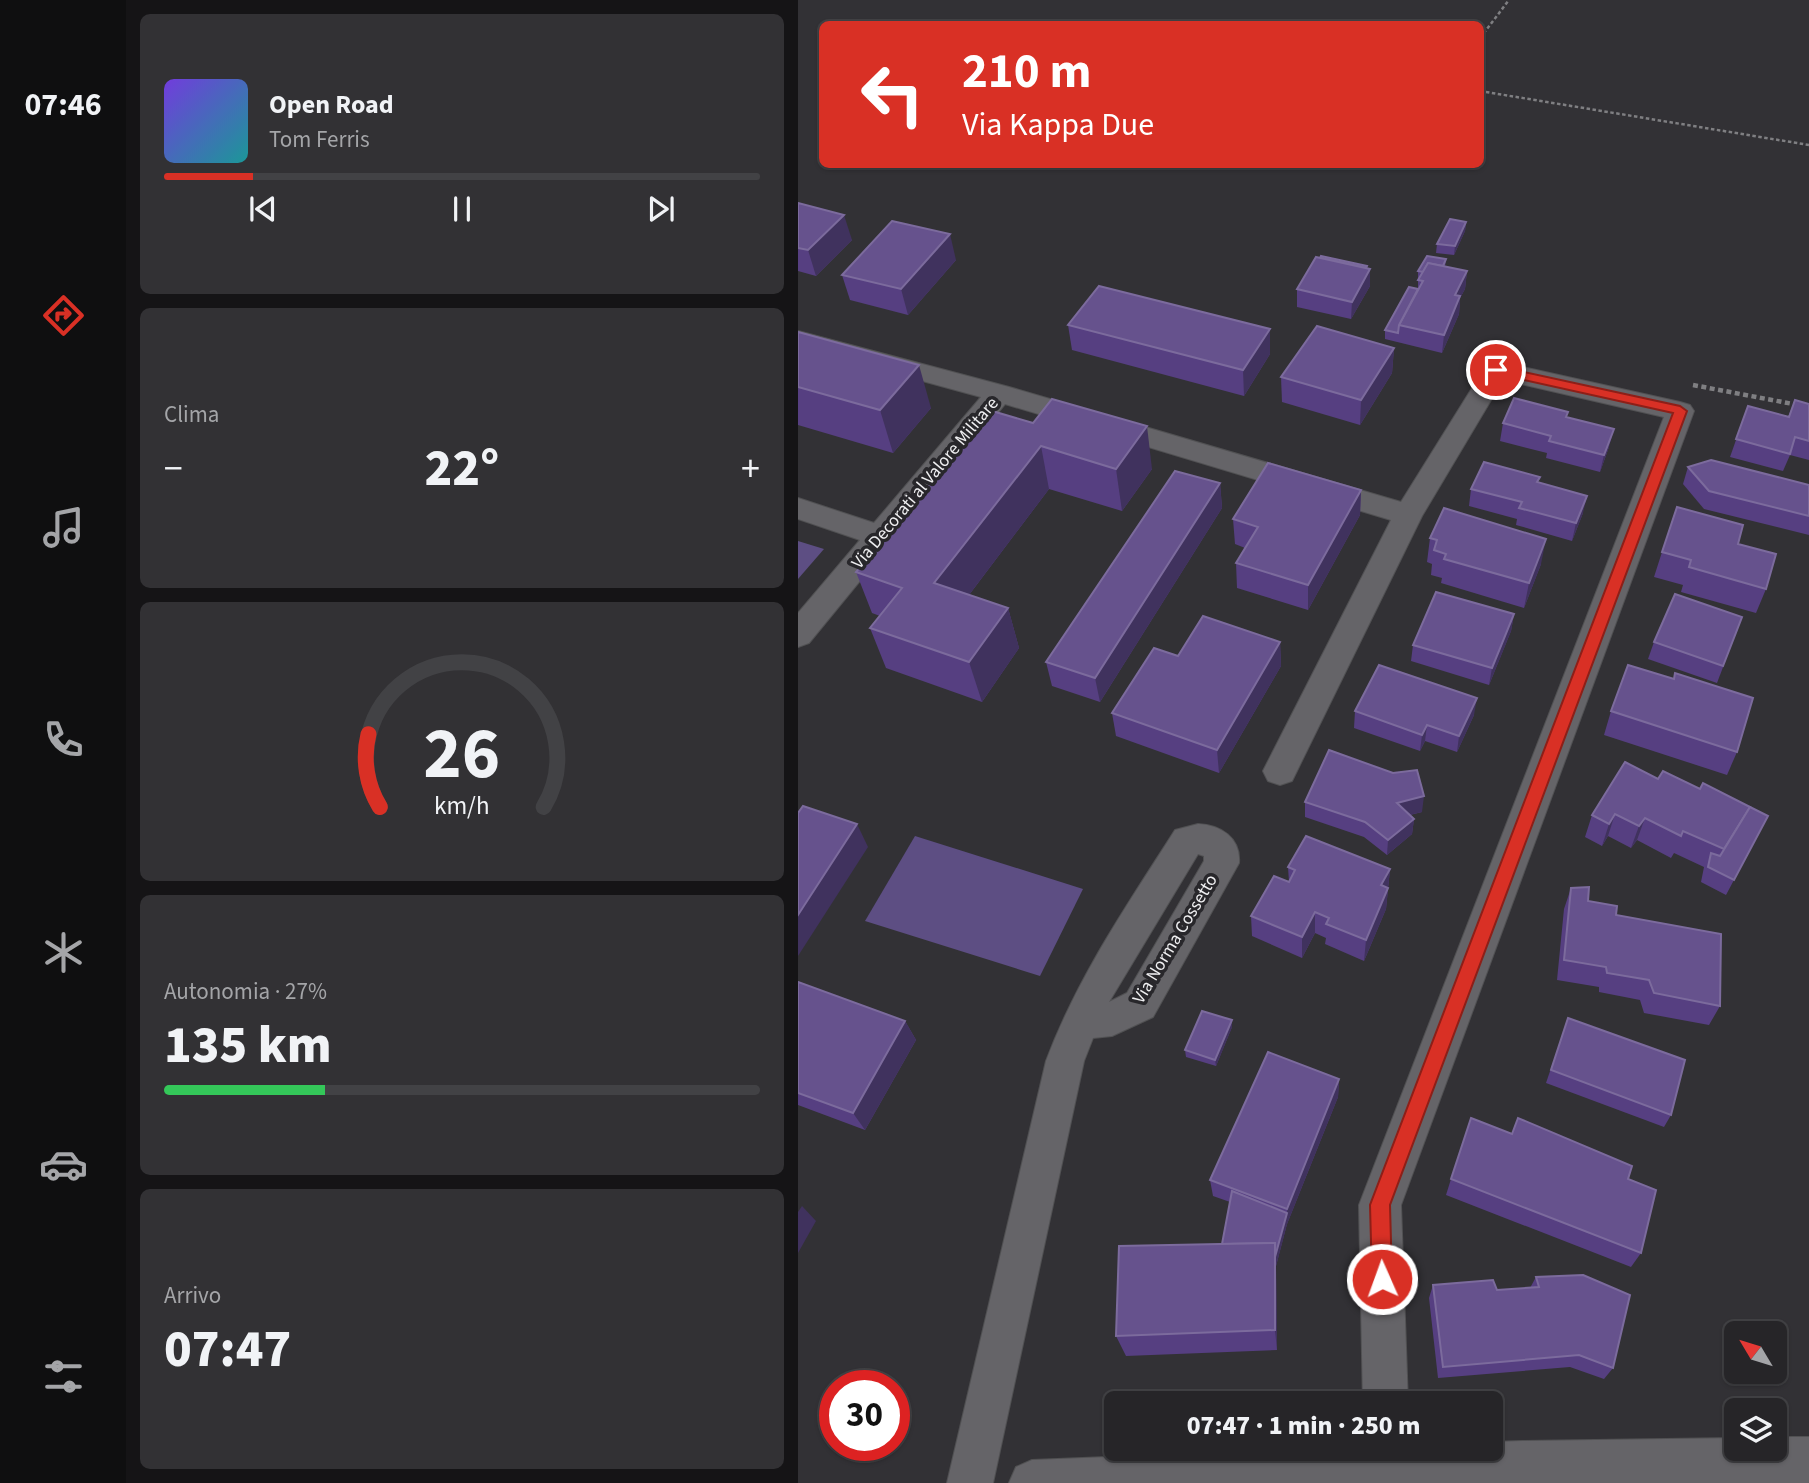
<!DOCTYPE html>
<html lang="it">
<head>
<meta charset="utf-8">
<style>
	:root { --surface:#262528; --page:#323134; --text:#f1f3f6; --muted:#a4a5a8; --line:#424245; --accent:#d93025 }
	body { margin:0; font-family:"Source Sans 3",sans-serif; background:var(--page); color:var(--text); height:100vh; display:flex; flex-direction:column; font-size:26px; white-space:nowrap }
	* { box-sizing:border-box; margin:0 }
	p { font-size:23px; color:var(--muted) }
	.icon { flex:none; width:38px; height:38px; fill:none; stroke:currentColor; stroke-width:2; stroke-linecap:round; stroke-linejoin:round }
	.map { position:relative; flex:1; overflow:hidden }
	.panel { display:flex; flex-direction:column; gap:14px; padding:14px; background:#151416; width:672px }
	.panel>* { flex:none }
	.banner { position:absolute; left:21px; top:21px; width:665px; height:147px; border-radius:10px; box-shadow:0 2px 5px #0004,0 0 0 2px var(--line); background:#d93025; color:#fff; overflow:hidden }
	.needle { width:46px; rotate:308deg }
	.controls { position:absolute; left:926px; top:1321px; display:grid; gap:14px }
	.controls a { display:grid; place-items:center; width:63px; height:63px; border-radius:10px; background:var(--surface); box-shadow:0 2px 5px #0004,0 0 0 2px var(--line); font-size:35px }
	.speed { position:absolute; left:21px; top:1370px; display:flex; gap:14px; font-size:35px; font-weight:700; text-align:center }
	.speed>* { display:grid; place-content:center; width:91px; height:91px; border-radius:50%; background:var(--surface); box-shadow:0 2px 5px #0004,0 0 0 2px var(--line); line-height:1 }
	.speed .limit { border:10px solid #d22; background:#fff; color:#111 }
	.pin { position:absolute; display:grid; place-items:center; width:60px; height:60px; color:#fff; margin:-30px; border:4px solid #fff; border-radius:50%; box-shadow:0 2px 7px #0007 }
	.me { position:absolute; width:77px; margin:-38px; rotate:358deg; stroke-linejoin:round; filter:drop-shadow(0 0 5px #0008) }
	.turn { display:flex; align-items:center; gap:24px; height:147px; padding:0 28px; font-size:32px }
	.turn .icon { width:91px; height:91px; stroke-width:2.5 }
	.turn b { display:block; font-size:49px; line-height:60px }
	.big { font-size:52px; font-weight:800; line-height:1.1 }
	.panel .card { flex:1; display:flex; flex-direction:column; justify-content:center; gap:10px; min-width:0; padding:0 24px; border-radius:10px; background:var(--page) }
	.panel .dial { align-items:center; gap:0 }
	.dial svg { height:182px; overflow:visible; fill:none; stroke:var(--line); stroke-width:7; stroke-linecap:round; text-anchor:middle }
	.dial text { fill:var(--text); stroke:none }
	.song { display:flex; align-items:center; gap:21px }
	.cover { width:84px; height:84px; border-radius:10px; background:linear-gradient(135deg,hsl(260 70% 55%),hsl(180 70% 35%)) }
	.played { height:7px; border-radius:4px; background:linear-gradient(90deg,var(--accent) 15%,var(--line) 15%) }
	.keys { display:flex; justify-content:space-around; direction:ltr }
	.heat { display:flex; justify-content:space-between; align-items:center; font-size:38px; direction:ltr }
	.charge { height:10px; border-radius:5px; background:linear-gradient(90deg,#34c759 27%,var(--line) 0) }
	.trip { position:absolute; left:306px; top:1391px; width:399px; height:70px; border-radius:10px; background:var(--surface); box-shadow:0 2px 5px #0004,0 0 0 2px var(--line); font-weight:800; line-height:70px; text-align:center }
	main { display:flex; flex:1; min-height:0 }
	.menu { display:flex; flex-direction:column; width:126px; justify-content:space-around; align-items:center; background:#0f0f10; color:var(--muted) }
	.menu .icon { width:49px; height:49px }
	.menu .on { color:var(--accent) }
	.menu b { font-size:32px; color:var(--text) }
	.map>svg:first-child { display:block }
	.green { fill:#5d4e83 }
	.lines { fill:none; stroke-linecap:round; stroke-linejoin:round }
	.minor-casing { stroke:#515153; stroke-width:2 }
	.path-far1 { stroke:#7f7f82; stroke-width:2.5; stroke-dasharray:3.5 2.5; stroke-linecap:butt }
	.path { stroke:#7f7f82; stroke-width:4.5; stroke-dasharray:5 3.5; stroke-linecap:butt }
	.minor { fill:#656468; fill-rule:evenodd }
	.wall { fill:#563f81 }
	.shaded-wall { fill:#40325e }
	.building { fill:#66528d; stroke:#7c6b9d; stroke-width:2 }
	.route { fill:#d93025; stroke:#8d1f18; stroke-width:2 }
	.labels { text-anchor:middle; dominant-baseline:central; stroke-width:7; stroke-linejoin:round; paint-order:stroke }
	.street-label { font-size:18px; fill:#efeff1; stroke:#28272b }
</style>
</head>
<body>
<main>
<nav class="menu">
<b>07:46</b>
<svg class="icon on" aria-label="directions" viewBox="0 0 24 24"><path d="M12 3l9 9-9 9-9-9zM9 14v-3h6M13 9l2 2-2 2"/></svg>
<svg class="icon" aria-label="music" viewBox="0 0 24 24"><path d="M9 18V5l10-2v13"/><circle cx="6" cy="18" r="3"/><circle cx="16" cy="16" r="3"/></svg>
<svg class="icon" aria-label="phone" viewBox="0 0 24 24"><path d="M5 4h4l2 5-3 2q2 4 5 5l2-3 5 2v4C11 20 4 13 5 4z"/></svg>
<svg class="icon" aria-label="climate" viewBox="0 0 24 24"><path d="M12 3v18M4 7l16 10M4 17L20 7"/></svg>
<svg class="icon" aria-label="car" viewBox="0 0 24 24"><path d="M5 17H2v-5l4-1 3-4h7l3 4 3 1v5h-3M9 17h6M6 11h13"/><circle cx="7" cy="17" r="2"/><circle cx="17" cy="17" r="2"/></svg>
<svg class="icon" aria-label="filters" viewBox="0 0 24 24"><path d="M4 7h16M4 17h16"/><circle cx="9" cy="7" r="2"/><circle cx="15" cy="17" r="2"/></svg>
</nav>
<section class="panel">
<div class="card">
<div class="song"><i class="cover"></i><div><b>Open Road</b><p>Tom Ferris</p></div></div>
<div class="played"></div>
<div class="keys"><svg class="icon" aria-label="previous" viewBox="0 0 24 24"><path d="M18 5L8 12l10 7zM5 5v14"/></svg><svg class="icon" aria-label="pause" viewBox="0 0 24 24"><path d="M8 5v14M16 5v14"/></svg><svg class="icon" aria-label="next" viewBox="0 0 24 24"><path d="M6 5l10 7-10 7zM19 5v14"/></svg></div>
</div>
<div class="card"><p>Clima</p>
<div class="heat"><a>−</a><b class="big">22°</b><a>+</a></div>
</div>
<div class="card dial"><svg viewBox="0 0 100 80">
<path d="M14 69A42 42 0 1 1 86 69"/>
<path d="M14 69A42 42 0 0 1 9 37" stroke="#d93025"/>
<text x="50" y="56" font-size="32" font-weight="700">26</text>
<text x="50" y="72" font-size="11">km/h</text>
</svg></div>
<div class="card"><p>Autonomia · 27%</p><b class="big">135 km</b><div class="charge"></div></div>
<div class="card"><p>Arrivo</p><b class="big">07:47</b></div>
</section>
<div class="map">
<svg width="1011" height="1483" viewBox="0 0 1011 1483">
	<rect width="100%" height="100%" fill="#323135"/>
	<!-- green -->
	<g class="green">
		<path d="M0,541L26,549L0,579Z"/>
		<path d="M117,836L285,889L242,976L67,921Z"/>
	</g>
	<g class="lines">
		<!-- minor casing -->
		<g class="minor-casing">
			<g id="minor">
				<path d="M0,331L211,387L603,502L689,364L698,361L882,402L892,405L896,411L603,1205L610,1404H565L561,1205L866,417L705,380L624,516L494,781L482,785L470,781L465,771L593,520L207,404L11,643L0,647V613L62,540L0,519V498L76,523L183,397L0,347Z"/>
				<path d="M400,824C423,825 443,838 441,863L355,1017L314,1036L295,1038L286,1061L195,1483H149L248,1061C280,976 328,907 377,830ZM400,854L406,856V861L329,993L311,1002Z"/>
				<path d="M976,1437H1011V1483H211L218,1467L234,1460L515,1449H693V1442L724,1441L938,1438V1449H976Z"/>
			</g>
		</g>
		<!-- path-far1 -->
		<g class="path-far1">
			<path d="M682,38L711,0"/>
			<path d="M682,91L1011,145"/>
		</g>
		<!-- path -->
		<path class="path" d="M895,385L1011,407"/>
		<!-- minor -->
		<use href="#minor" class="minor"/>
	</g>
	<!-- wall -->
	<g class="wall">
		<path d="M0,203L54,240L18,276L0,271Z"/>
		<path d="M668,222L667,231L656,255L638,253L639,244Z"/>
		<path d="M522,258L569,268L572,286L553,319L499,307V289Z"/>
		<path d="M648,259L647,267L669,271L667,289L662,298L661,314L644,353L587,339V330L620,289V271Z"/>
		<path d="M158,260L110,315L52,300L44,275Z"/>
		<path d="M270,325L472,354L446,396L274,350Z"/>
		<path d="M0,332L133,408L95,453L0,425Z"/>
		<path d="M596,348L594,373L562,425L484,402L483,377Z"/>
		<path d="M997,400L1011,404V460L992,455L985,471L932,457L950,406L990,417Z"/>
		<path d="M194,411L354,469L324,511L251,489L171,595L210,608L221,648L184,702L88,668L72,628L82,616L74,613L58,572Z"/>
		<path d="M769,418L811,447L802,472L748,458L749,453L702,441L705,423Z"/>
		<path d="M890,467L1011,485V535L906,509L885,484Z"/>
		<path d="M422,483L424,508L302,702L254,686L248,662Z"/>
		<path d="M741,483L785,513L774,541L718,525L719,519L671,506L673,489Z"/>
		<path d="M563,490L562,515L510,610L439,588L438,563L447,548L437,544L435,519Z"/>
		<path d="M632,538L743,564L726,608L643,583L644,578L633,575L634,564L629,562Z"/>
		<path d="M940,544L968,589L958,613L883,592L885,585L856,577L864,552Z"/>
		<path d="M716,614L713,631L691,685L613,661L615,645Z"/>
		<path d="M944,617L919,683L850,659L856,642Z"/>
		<path d="M482,642L483,666L421,773L318,736L314,713L380,656Z"/>
		<path d="M557,711L676,715L659,752L627,741L622,751L556,728Z"/>
		<path d="M813,711L939,752L929,775L806,735Z"/>
		<path d="M902,789L970,816L928,895L903,882L906,867L876,853L873,858L839,840L833,848L810,836L804,846L787,837L794,815Z"/>
		<path d="M507,802L624,812L612,815L616,819L614,834L589,855L566,837L507,817Z"/>
		<path d="M490,867L592,869L588,909L566,961L527,944L528,938L517,933L504,958L454,936L453,916L491,882Z"/>
		<path d="M773,888L790,901L818,915L922,1006L911,1025L846,1013L842,1000L801,992V987L759,980L766,909Z"/>
		<path d="M0,982L107,1021L118,1040L67,1130L0,1105Z"/>
		<path d="M770,1018L873,1115L866,1127L748,1083Z"/>
		<path d="M434,1027L418,1066L388,1057L387,1050Z"/>
		<path d="M541,1079L540,1097L489,1224L478,1266L479,1350L328,1356L318,1336L424,1244L432,1202L415,1196L412,1180Z"/>
		<path d="M653,1179L843,1253L833,1267L648,1195Z"/>
		<path d="M738,1277L815,1368L806,1379L772,1367L640,1378L631,1298L635,1285L699,1290L732,1288Z"/>
	</g>
	<!-- shaded-wall -->
	<g class="shaded-wall">
		<path d="M46,215L54,240L18,276L10,250Z"/>
		<path d="M668,222L667,231L656,255L657,246Z"/>
		<path d="M152,234L158,260L110,315L103,289Z"/>
		<path d="M572,269V286L553,319L554,302Z"/>
		<path d="M669,271L667,289L662,298L661,314L644,353L646,335L657,295Z"/>
		<path d="M472,329V354L446,396L445,370Z"/>
		<path d="M596,348L594,373L562,425L563,400Z"/>
		<path d="M121,365L133,408L95,453L82,410Z"/>
		<path d="M349,426L354,469L324,511L318,469Z"/>
		<path d="M816,429L811,447L802,472L806,455Z"/>
		<path d="M243,446L251,489L149,624L136,583Z"/>
		<path d="M422,483L424,508L302,702L297,678Z"/>
		<path d="M563,490L562,515L510,610V585Z"/>
		<path d="M789,496L785,513L774,541L778,523Z"/>
		<path d="M748,539L743,564L726,608L731,583Z"/>
		<path d="M210,608L221,648L184,702L171,662Z"/>
		<path d="M716,614L713,631L691,685L694,668Z"/>
		<path d="M482,642L483,666L421,773L419,750Z"/>
		<path d="M679,698L676,715L659,752L661,736Z"/>
		<path d="M629,725L627,741L622,751L624,735Z"/>
		<path d="M626,796L624,812L598,818L599,803Z"/>
		<path d="M817,814L810,836L804,846L811,824Z"/>
		<path d="M847,818L839,840L833,848L841,826Z"/>
		<path d="M616,819L614,834L589,855L590,840Z"/>
		<path d="M59,824L70,847L0,956V915Z"/>
		<path d="M592,869L588,909L566,961L568,940L583,885Z"/>
		<path d="M517,912V933L504,958V937Z"/>
		<path d="M434,1020V1027L418,1066L417,1060Z"/>
		<path d="M107,1021L118,1040L67,1130L55,1113Z"/>
		<path d="M541,1079L540,1097L489,1224L478,1266L479,1350L477,1330V1243L489,1214V1209Z"/>
		<path d="M4,1206L18,1221L0,1253V1212Z"/>
	</g>
	<!-- building -->
	<g class="building">
		<path d="M0,203L46,215L10,250L0,248Z"/>
		<path d="M652,219L668,222L657,246L639,244Z"/>
		<path d="M94,221L152,234L103,289L44,275Z"/>
		<path d="M523,256L569,266L568,268L522,258Z"/>
		<path d="M629,256L648,259L645,266L630,263L625,272L620,271Z"/>
		<path d="M518,257L572,269L554,302L499,289Z"/>
		<path d="M630,263L669,271L657,295L662,296L646,335L601,325L625,281L620,280Z"/>
		<path d="M301,286L472,329L445,370L270,325Z"/>
		<path d="M611,287L620,289L601,325L600,333L587,330Z"/>
		<path d="M519,326L596,348L563,400L483,377Z"/>
		<path d="M0,332L121,365L82,410L0,387Z"/>
		<path d="M716,398L770,412L768,417L816,429L806,455L751,441L753,436L705,423Z"/>
		<path d="M254,399L349,426L318,469L243,446L136,583L210,608L171,662L72,628L104,588L58,572L194,411L235,423Z"/>
		<path d="M997,400L1011,404V441L997,437L992,454L938,439L950,406L991,417Z"/>
		<path d="M913,460L1011,485V516L911,491L890,467Z"/>
		<path d="M686,462L742,477L739,482L789,496L778,523L721,508L724,502L673,489Z"/>
		<path d="M470,463L563,490L510,585L438,563L460,527L435,519Z"/>
		<path d="M377,471L422,483L297,678L248,662Z"/>
		<path d="M879,507L945,525L940,544L978,554L968,589L891,567L893,560L864,552Z"/>
		<path d="M646,508L748,539L731,583L646,559L648,554L636,550L639,540L632,538Z"/>
		<path d="M638,592L716,614L694,668L615,645Z"/>
		<path d="M877,594L944,617L925,666L856,642Z"/>
		<path d="M405,616L482,642L419,750L314,713L356,648L380,656Z"/>
		<path d="M581,665L679,698L661,736L629,725L624,735L557,711Z"/>
		<path d="M830,665L876,679L877,673L955,698L939,752L813,711Z"/>
		<path d="M531,750L595,773L619,770L626,796L599,803L616,819L590,840L567,822L507,802Z"/>
		<path d="M827,762L860,779L865,771L902,789L905,783L952,807L926,849L885,831L883,836L847,818L841,826L817,814L811,824L794,815Z"/>
		<path d="M5,806L59,824L0,915V813Z"/>
		<path d="M952,807L970,816L936,880L910,867L913,853L922,856Z"/>
		<path d="M508,836L592,869L583,885L590,888L568,940L528,924L531,918L517,912L504,937L453,916L476,876L491,882L497,870L490,867Z"/>
		<path d="M791,887L790,901L819,906L818,915L923,934L922,1006L856,993L851,980L809,973L808,967L766,960L773,888Z"/>
		<path d="M0,982L107,1021L55,1113L0,1093Z"/>
		<path d="M404,1011L434,1020L417,1060L387,1050Z"/>
		<path d="M770,1018L887,1060L873,1115L753,1070Z"/>
		<path d="M470,1052L541,1079L489,1209L412,1180Z"/>
		<path d="M673,1118L714,1134L720,1118L834,1166L830,1179L858,1190L843,1253L653,1179Z"/>
		<path d="M434,1191L489,1213L477,1257V1243L424,1244Z"/>
		<path d="M477,1243V1330L318,1336L321,1246Z"/>
		<path d="M785,1275L832,1295L815,1368L781,1355L645,1367L635,1285L695,1280L699,1290L741,1287L738,1277Z"/>
	</g>
	<!-- route -->
	<path class="route" d="M698,366L882,406L889,411L592,1205L594,1279L591,1286L584,1290L577,1286L574,1279L572,1205L875,413L694,373V368Z"/>
	<g class="labels">
		<!-- street labels -->
		<g class="street-label">
			<text transform="translate(127 483) rotate(-50)">Via Decorati al Valore Militare</text>
			<text transform="translate(377 939) rotate(-59)">Via Norma Cossetto</text>
		</g>
	</g>
</svg>
<div class="controls">
<a><svg class="needle" viewBox="-14 -14 28 28"><path d="M0-13l5 13h-10z" fill="#e53935"/><path d="M0 13l5-13h-10z" fill="#a4a5a8"/></svg></a>
<a><svg class="icon" aria-label="layers" viewBox="0 0 24 24"><path d="M12 4l9 5-9 5-9-5zM3 14l9 5 9-5"/></svg></a>
</div>
<div class="speed"><div class="limit">30</div></div>
<div class="pin" style="left:698px;top:370px;background:#d93025"><svg class="icon" aria-label="arrive" viewBox="0 0 24 24"><path d="M6 21V4h12l-3 4 3 4H6"/></svg></div>
<svg class="me" style="left:584px;top:1279px" viewBox="-20 -20 40 40"><circle r="17" fill="#d93025" stroke="#fff" stroke-width="3"/><path d="M0-11L8 9 0 5-8 9z" fill="#fff"/></svg>
<div class="trip">07:47 · 1 min · 250 m</div>
<div class="banner">
<div class="turn"><svg class="icon" aria-label="left" viewBox="0 0 24 24"><path d="M17 20v-9H6M10 6l-5 5 5 5"/></svg><div><b>210 m</b>Via Kappa Due</div></div>
</div>
</div>
</main>
</body>
</html>
